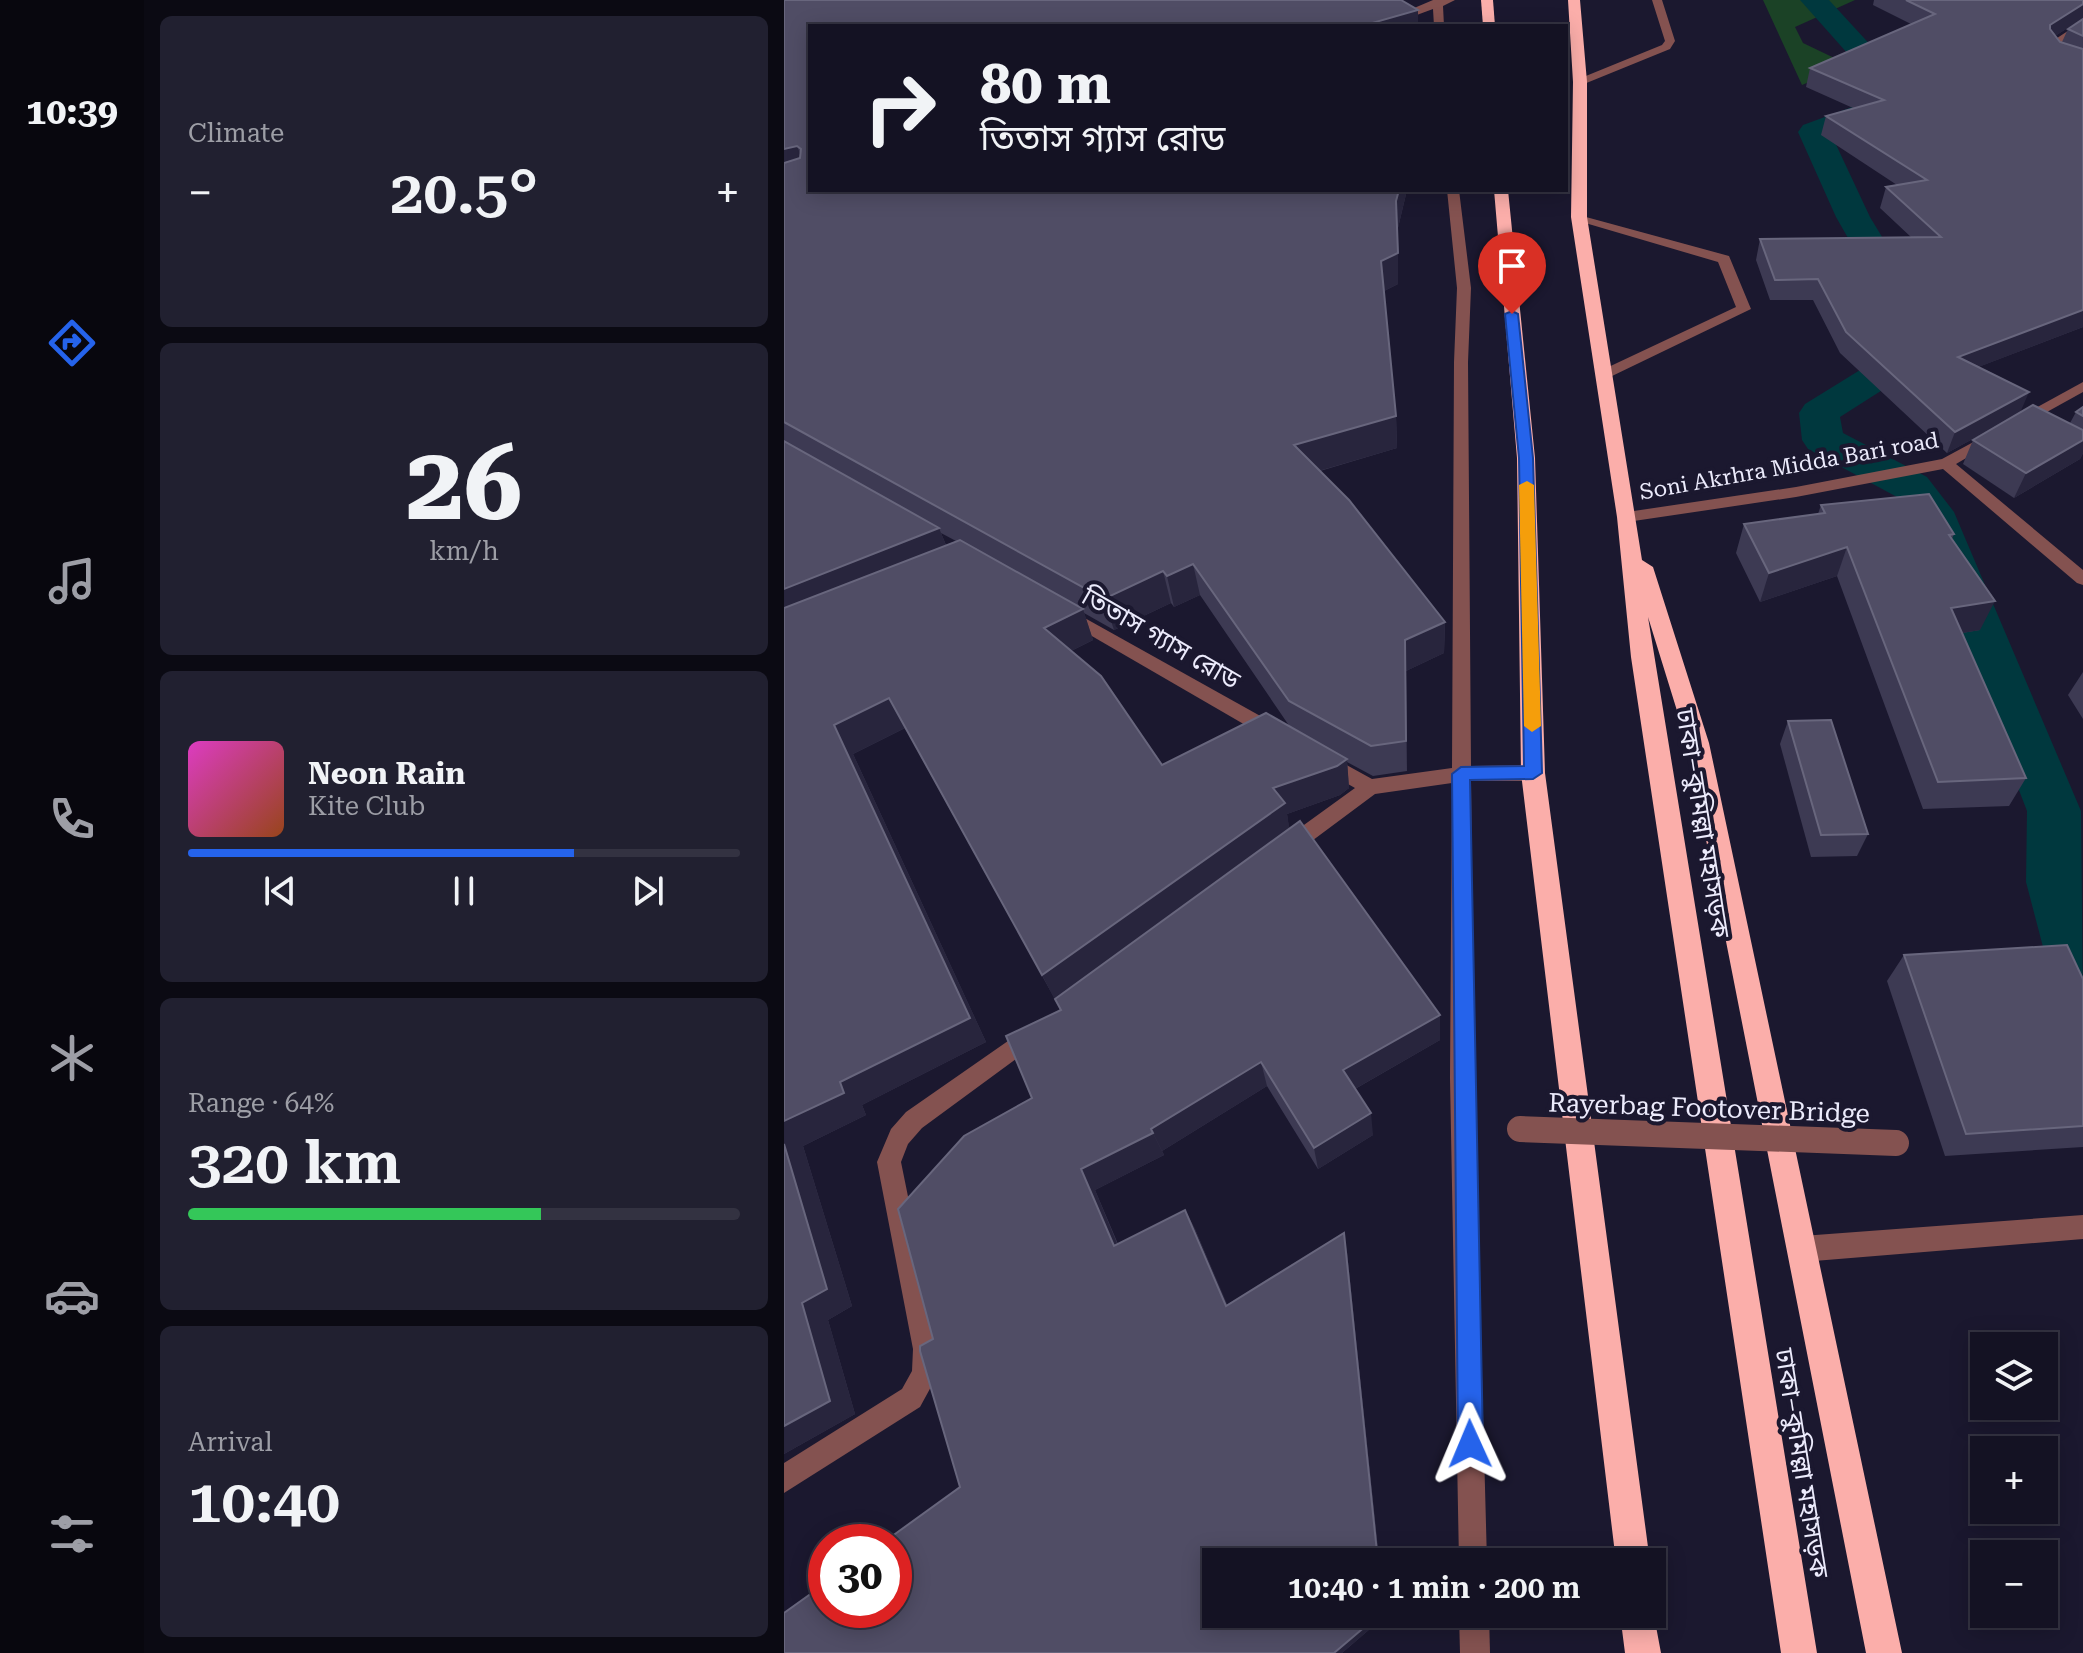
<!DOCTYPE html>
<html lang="en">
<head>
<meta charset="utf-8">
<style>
	:root { --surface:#141223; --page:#212030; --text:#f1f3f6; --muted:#9d9ea6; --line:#333241; --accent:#2563eb }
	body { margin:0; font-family:"Roboto Serif","Noto Sans Bengali",serif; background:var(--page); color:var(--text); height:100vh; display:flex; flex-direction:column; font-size:30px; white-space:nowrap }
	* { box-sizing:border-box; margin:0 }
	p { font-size:26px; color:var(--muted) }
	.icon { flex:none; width:44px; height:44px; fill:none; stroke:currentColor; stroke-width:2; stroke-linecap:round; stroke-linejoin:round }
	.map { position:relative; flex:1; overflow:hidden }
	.drawer { display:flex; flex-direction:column; gap:16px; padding:16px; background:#0b0a13; width:640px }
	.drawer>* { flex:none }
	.banner { position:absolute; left:24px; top:24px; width:760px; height:168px; border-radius:0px; box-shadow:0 4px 20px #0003,0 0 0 2px var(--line); background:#141223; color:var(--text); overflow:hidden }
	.fabs { position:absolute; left:1186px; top:1332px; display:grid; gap:16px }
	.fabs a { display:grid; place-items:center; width:88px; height:88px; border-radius:0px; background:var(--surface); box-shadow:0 4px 20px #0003,0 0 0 2px var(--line); font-size:40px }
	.speed { position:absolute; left:24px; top:1524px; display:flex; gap:16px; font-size:40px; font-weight:700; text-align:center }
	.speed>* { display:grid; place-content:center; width:104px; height:104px; border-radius:50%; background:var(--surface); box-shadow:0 4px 20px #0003,0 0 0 2px var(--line); line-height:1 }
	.speed .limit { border:12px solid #d22; background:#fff; color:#111 }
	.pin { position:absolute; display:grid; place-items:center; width:68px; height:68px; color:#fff; margin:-82px -34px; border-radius:50% 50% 50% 0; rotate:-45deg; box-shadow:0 0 8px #0007 }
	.pin .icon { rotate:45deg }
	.me { position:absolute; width:88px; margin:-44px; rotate:359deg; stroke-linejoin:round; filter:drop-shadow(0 0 6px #0008) }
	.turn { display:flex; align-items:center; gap:28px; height:168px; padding:0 40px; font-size:36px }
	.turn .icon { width:104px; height:104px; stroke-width:2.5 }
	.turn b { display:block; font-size:56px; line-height:68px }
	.big { font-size:60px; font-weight:600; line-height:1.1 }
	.drawer .tile { flex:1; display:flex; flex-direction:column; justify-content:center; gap:12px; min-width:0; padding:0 28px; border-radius:12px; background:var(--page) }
	.drawer .dial { align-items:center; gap:0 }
	.dial b { font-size:104px; line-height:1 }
	.song { display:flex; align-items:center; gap:24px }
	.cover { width:96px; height:96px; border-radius:12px; background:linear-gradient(135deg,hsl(310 70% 55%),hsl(20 70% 35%)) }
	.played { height:8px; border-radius:4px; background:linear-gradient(90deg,var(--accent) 70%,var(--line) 70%) }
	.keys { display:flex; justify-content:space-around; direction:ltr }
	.heat { display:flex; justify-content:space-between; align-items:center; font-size:44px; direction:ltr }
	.charge { height:12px; border-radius:6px; background:linear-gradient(90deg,#34c759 64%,var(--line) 0) }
	.trip { position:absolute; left:418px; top:1548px; width:464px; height:80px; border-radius:0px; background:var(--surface); box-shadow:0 4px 20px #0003,0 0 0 2px var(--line); font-weight:600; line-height:80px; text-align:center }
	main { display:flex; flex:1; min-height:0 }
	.tab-bar { display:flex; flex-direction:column; width:144px; justify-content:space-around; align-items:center; background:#08070e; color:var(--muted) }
	.tab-bar .icon { width:56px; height:56px }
	.tab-bar .active { color:var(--accent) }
	.tab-bar b { font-size:36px; color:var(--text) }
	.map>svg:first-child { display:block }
	.green { fill:#1b4226 }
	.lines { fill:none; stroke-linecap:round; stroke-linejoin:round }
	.canal { fill:#00383e; fill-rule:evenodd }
	.minor { fill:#845250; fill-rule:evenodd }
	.highway { fill:#fbaeaa; fill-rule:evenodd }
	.minor-bridge { stroke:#845250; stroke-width:26 }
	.wall { fill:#3d3a53; fill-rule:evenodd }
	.shaded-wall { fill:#28253d }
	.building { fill:#504d65; stroke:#68667d; stroke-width:2 }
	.route { fill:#2563eb; stroke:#184099; stroke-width:2 }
	.slow { fill:#f59e0b }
	.labels { text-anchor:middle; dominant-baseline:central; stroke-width:8; stroke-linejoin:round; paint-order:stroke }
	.far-street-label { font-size:22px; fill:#ecebfc; stroke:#1b182f }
	.street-label { font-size:26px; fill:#ecebfc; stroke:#1b182f }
</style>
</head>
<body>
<main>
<nav class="tab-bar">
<b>10:39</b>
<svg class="icon active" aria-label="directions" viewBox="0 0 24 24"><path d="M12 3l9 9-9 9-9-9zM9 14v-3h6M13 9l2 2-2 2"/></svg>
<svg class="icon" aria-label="music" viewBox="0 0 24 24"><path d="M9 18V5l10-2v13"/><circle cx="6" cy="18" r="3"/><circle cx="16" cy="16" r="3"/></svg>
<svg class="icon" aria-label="phone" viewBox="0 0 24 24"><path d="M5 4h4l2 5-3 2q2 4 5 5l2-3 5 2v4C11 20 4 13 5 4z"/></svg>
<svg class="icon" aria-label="climate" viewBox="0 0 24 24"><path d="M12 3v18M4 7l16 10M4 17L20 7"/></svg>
<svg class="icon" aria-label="car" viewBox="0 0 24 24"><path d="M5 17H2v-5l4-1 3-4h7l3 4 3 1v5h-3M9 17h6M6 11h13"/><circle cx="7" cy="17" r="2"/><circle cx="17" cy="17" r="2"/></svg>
<svg class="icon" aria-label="filters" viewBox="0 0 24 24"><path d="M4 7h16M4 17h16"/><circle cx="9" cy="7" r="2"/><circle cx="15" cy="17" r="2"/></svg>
</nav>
<section class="drawer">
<div class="tile"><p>Climate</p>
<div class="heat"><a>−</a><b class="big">20.5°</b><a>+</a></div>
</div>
<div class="tile dial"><b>26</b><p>km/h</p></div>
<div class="tile">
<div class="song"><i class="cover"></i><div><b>Neon Rain</b><p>Kite Club</p></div></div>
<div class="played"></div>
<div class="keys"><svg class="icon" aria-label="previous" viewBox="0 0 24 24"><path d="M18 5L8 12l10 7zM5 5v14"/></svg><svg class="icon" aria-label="pause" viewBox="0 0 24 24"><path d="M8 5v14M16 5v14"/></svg><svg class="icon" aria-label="next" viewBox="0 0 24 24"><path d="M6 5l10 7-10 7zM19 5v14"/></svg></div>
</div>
<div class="tile"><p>Range · 64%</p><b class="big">320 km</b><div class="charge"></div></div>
<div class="tile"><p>Arrival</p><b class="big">10:40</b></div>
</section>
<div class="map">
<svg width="1299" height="1653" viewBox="0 0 1299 1653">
	<rect width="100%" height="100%" fill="#1b182f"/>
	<!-- green -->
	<path class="green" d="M979,0H1071L1011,27L1019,43L1065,65L1018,85Z"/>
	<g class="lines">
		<!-- canal -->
		<path class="canal" d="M1016,0H1045L1127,89L1112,111L1048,136L1086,217L1163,344L1158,352L1056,417L1059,433L1143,477L1170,512L1297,811L1299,1011L1278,1004L1269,985L1242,882L1243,811L1133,525L1113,497L1024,449L1018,440L1015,413L1021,404L1123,341L1052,217L1014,132L1019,125L1090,99L1096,90Z"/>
		<!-- minor -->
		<g class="minor">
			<path d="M649,0H671L659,6L660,26H650L649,9L603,26H588Z"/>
			<path d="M868,0H878L891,41L886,49L800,84H792V80L878,45L881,41Z"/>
			<path d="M1299,21V29L1272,47L1278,54L1299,62V69L1270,58L1261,46Z"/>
			<path d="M663,190H675L687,288L684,362L687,766L749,765L759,773L749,781H687L690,1078L703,1562H675L666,1078L668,783L591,794L509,855H495L492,849L495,843L571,788L534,767L531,762L534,757H548L588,779L668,768L670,362L673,288Z"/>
			<path d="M791,214L945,256L967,309L826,377H816V371L952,307L934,262L791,220Z"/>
			<path d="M1299,382V392L1241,424H1231L1228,421Z"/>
			<path d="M1208,432L1216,437L1213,440L1172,464L1299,570V585L1293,583L1159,469L1012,497L843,522L835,517L843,512L1012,487L1158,459Z"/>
			<path d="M281,607L496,727L498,732L496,737H482L275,617L272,613Z"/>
			<path d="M247,1025L255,1028L258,1035L255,1042L138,1128L124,1144L117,1162L155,1349L154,1374L136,1407L0,1493V1463L118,1389L128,1371L129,1349L93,1162L107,1129L122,1112Z"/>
			<path d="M1299,1215V1239L1018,1262L1009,1258L1005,1249L1009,1240L1018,1236Z"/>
			<path d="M675,1614H705L706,1653H676Z"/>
		</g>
		<!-- highway -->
		<g class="highway">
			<path d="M697,0H709L711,26H699Z"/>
			<path d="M784,0H796L803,82V217L858,560L869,567L925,743L1118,1653H1082L903,743L864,617L1033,1653H997L847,657L833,517L787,217L789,82Z"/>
			<path d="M710,190H724L751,458L761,773L866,1562H832L737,773L733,458Z"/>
			<path d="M868,1605L877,1653H841L836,1614H868Z"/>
		</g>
		<!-- minor-bridge -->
		<path class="minor-bridge" d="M736,1129L1112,1143"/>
	</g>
	<!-- wall -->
	<g class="wall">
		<path d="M0,0H617L26,190H623L613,232L614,284L600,291L612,416L613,448L536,471L661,622L660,653L622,671L623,771L589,776L563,762L565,788L556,795L503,814L505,829L656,1040L571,1089L589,1135L534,1169L483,1086L378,1151L380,1155L311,1190L334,1244L401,1210L411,1229L443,1305L563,1252L601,1616L558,1653H0L176,1487L149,1339L248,1098L277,1010L121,728L69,754L202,1042L78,1105L82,1115L19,1146L68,1306L44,1320L71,1414L0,1454ZM157,533L172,541L162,545ZM416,595L506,727L378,765L287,651L309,640L300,613L330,630L387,603L390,607Z"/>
		<path d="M1090,0H1299V18L1271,36L1276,42H1278L1284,29L1299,19V327L1194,367L1236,413L1286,423L1292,412L1299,407V453L1296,459L1230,498L1179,464L1189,440L1225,419L1163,453L1056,353L1029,300H986L972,260L976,239L1128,238L1096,208L1102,187L1113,185L1037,135L1042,116L1069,108L1022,87L1026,68L1127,24L1089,5Z"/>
		<path d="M1037,505L1170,534L1168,539L1196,630L1178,633L1242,778L1225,806L1139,809L1053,576L976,602L952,553L960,524L1034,514Z"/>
		<path d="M1299,672V719L1284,695Z"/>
		<path d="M1004,721L1084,834L1073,856L1027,857L996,744Z"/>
		<path d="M1120,955L1299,979V1147L1161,1156L1103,981Z"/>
	</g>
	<!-- shaded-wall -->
	<g class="shaded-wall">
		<path d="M1299,4V18L1259,44L1266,25Z"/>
		<path d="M634,10V26H588V23Z"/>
		<path d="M13,146L25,176L0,183V149Z"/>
		<path d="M615,190H623L613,232L612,201Z"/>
		<path d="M614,253V284L598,292L597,261Z"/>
		<path d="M1299,310V327L1166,378L1174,357Z"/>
		<path d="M1245,392L1236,413L1163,453L1171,432Z"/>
		<path d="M612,416L613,448L514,477L510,445Z"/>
		<path d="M1299,440V453L1296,459L1230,498L1242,473Z"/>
		<path d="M155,528L168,560L0,628V589Z"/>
		<path d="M1063,547L1053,576L976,602L985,573Z"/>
		<path d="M409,564L416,595L390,607L383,576Z"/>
		<path d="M379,571L387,603L330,630L320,599Z"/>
		<path d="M1211,601L1196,630L1154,637L1167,608Z"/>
		<path d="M299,609L309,640L271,659L260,628Z"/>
		<path d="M661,622L660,653L622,671L623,771L621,640Z"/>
		<path d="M105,698L121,728L69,754L202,1042L78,1105L82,1115L19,1146L68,1306L44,1320L71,1414L0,1454V1426L18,1303L0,1144V1121L56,1082L50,725Z"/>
		<path d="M563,759L565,788L556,795L503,814L506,831L271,1000L258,975L489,788Z"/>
		<path d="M656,1015V1040L562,1094L559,1070Z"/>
		<path d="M477,1062L483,1086L378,1151L367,1129Z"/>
		<path d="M587,1113L589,1135L534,1169L530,1148Z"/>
		<path d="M369,1133L380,1155L311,1190L342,1265L330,1246L297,1169Z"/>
		<path d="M401,1210L411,1229L451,1322L442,1306Z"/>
		<path d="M560,1233L563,1252L595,1562H594Z"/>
		<path d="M596,1614H601V1616L558,1653H550Z"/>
	</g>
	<!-- building -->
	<g class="building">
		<path d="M0,0H617L634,10L588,23L593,26H26V190H615L612,201L614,253L597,261L612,416L510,445L565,500L661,622L621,640L622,741L587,746L505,701L409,564L383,576L379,571L320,599L0,422V163L16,158L17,149L13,146L0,149Z"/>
		<path d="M1122,0H1299V4L1266,25V29L1276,42L1299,49V310L1174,357L1245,392L1171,432L1062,332L1034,279L991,280L976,239L1157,237L1102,187L1143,180L1042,116L1100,100L1026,68L1151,14Z"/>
		<path d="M1299,19V36L1284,29Z"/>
		<path d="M1249,405L1299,430V440L1242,473L1189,440Z"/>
		<path d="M1299,407V416L1292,412Z"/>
		<path d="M0,441L155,528L0,589Z"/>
		<path d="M1145,494L1170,534L1165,535L1211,601L1167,608L1242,778L1154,782L1063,547L985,573L960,524L1041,513L1037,505Z"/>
		<path d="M176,540L299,609L260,628L317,676L378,765L482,713L563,759L553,766L489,788L501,803L258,975L105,698L50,725L186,1018L56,1082L60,1093L0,1121V608Z"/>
		<path d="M1047,720L1084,834L1037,835L1004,721Z"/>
		<path d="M516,821L656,1015L559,1070L587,1113L530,1148L477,1062L367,1129L369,1133L297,1169L330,1246L401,1210L442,1306L560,1233L594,1562H432V1614H596L550,1653H0V1613L42,1583V1610H110V1542H100L176,1487L136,1351V1346L149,1339L114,1209L180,1136L248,1098L222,1036L277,1010L271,999Z"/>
		<path d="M1283,945L1299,979V1126L1182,1134L1120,955Z"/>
		<path d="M0,1144L43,1289L18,1303L46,1401L0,1426Z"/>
	</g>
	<!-- route -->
	<path class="route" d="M728,311L734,314L749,458L758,773L749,779L686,780L699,1444L695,1453L686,1456L677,1453L674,1444L668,774L677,767L740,766L735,458L721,314Z"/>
	<!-- slow -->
	<path class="slow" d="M743,481L750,485L757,726L748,732L740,726L735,485Z"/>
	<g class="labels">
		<!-- far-street labels -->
		<g class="far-street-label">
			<text transform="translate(1005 466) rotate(-10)">Soni Akrhra Midda Bari road</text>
		</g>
		<!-- street labels -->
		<g class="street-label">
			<text transform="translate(377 638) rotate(30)">তিতাস গ্যাস রোড</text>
			<text transform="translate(919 823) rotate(81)">ঢাকা–কুমিল্লা মহাসড়ক</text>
			<text transform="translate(925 1108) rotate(2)">Rayerbag Footover Bridge</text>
			<text transform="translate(1018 1463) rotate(81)">ঢাকা–কুমিল্লা মহাসড়ক</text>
		</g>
	</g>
</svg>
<div class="fabs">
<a><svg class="icon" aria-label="layers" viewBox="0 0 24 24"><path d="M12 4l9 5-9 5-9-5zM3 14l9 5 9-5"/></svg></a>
<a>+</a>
<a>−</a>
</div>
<div class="speed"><div class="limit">30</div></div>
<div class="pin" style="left:728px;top:314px;background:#d93025"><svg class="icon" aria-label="arrive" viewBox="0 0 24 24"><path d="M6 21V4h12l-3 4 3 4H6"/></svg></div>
<svg class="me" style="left:686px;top:1444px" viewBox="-20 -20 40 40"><path d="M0-17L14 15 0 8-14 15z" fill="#2563eb" stroke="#fff" stroke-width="4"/></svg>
<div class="trip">10:40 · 1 min · 200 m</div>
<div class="banner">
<div class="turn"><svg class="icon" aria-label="right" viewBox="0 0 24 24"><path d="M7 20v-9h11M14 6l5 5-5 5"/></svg><div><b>80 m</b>তিতাস গ্যাস রোড</div></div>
</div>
</div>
</main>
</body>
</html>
